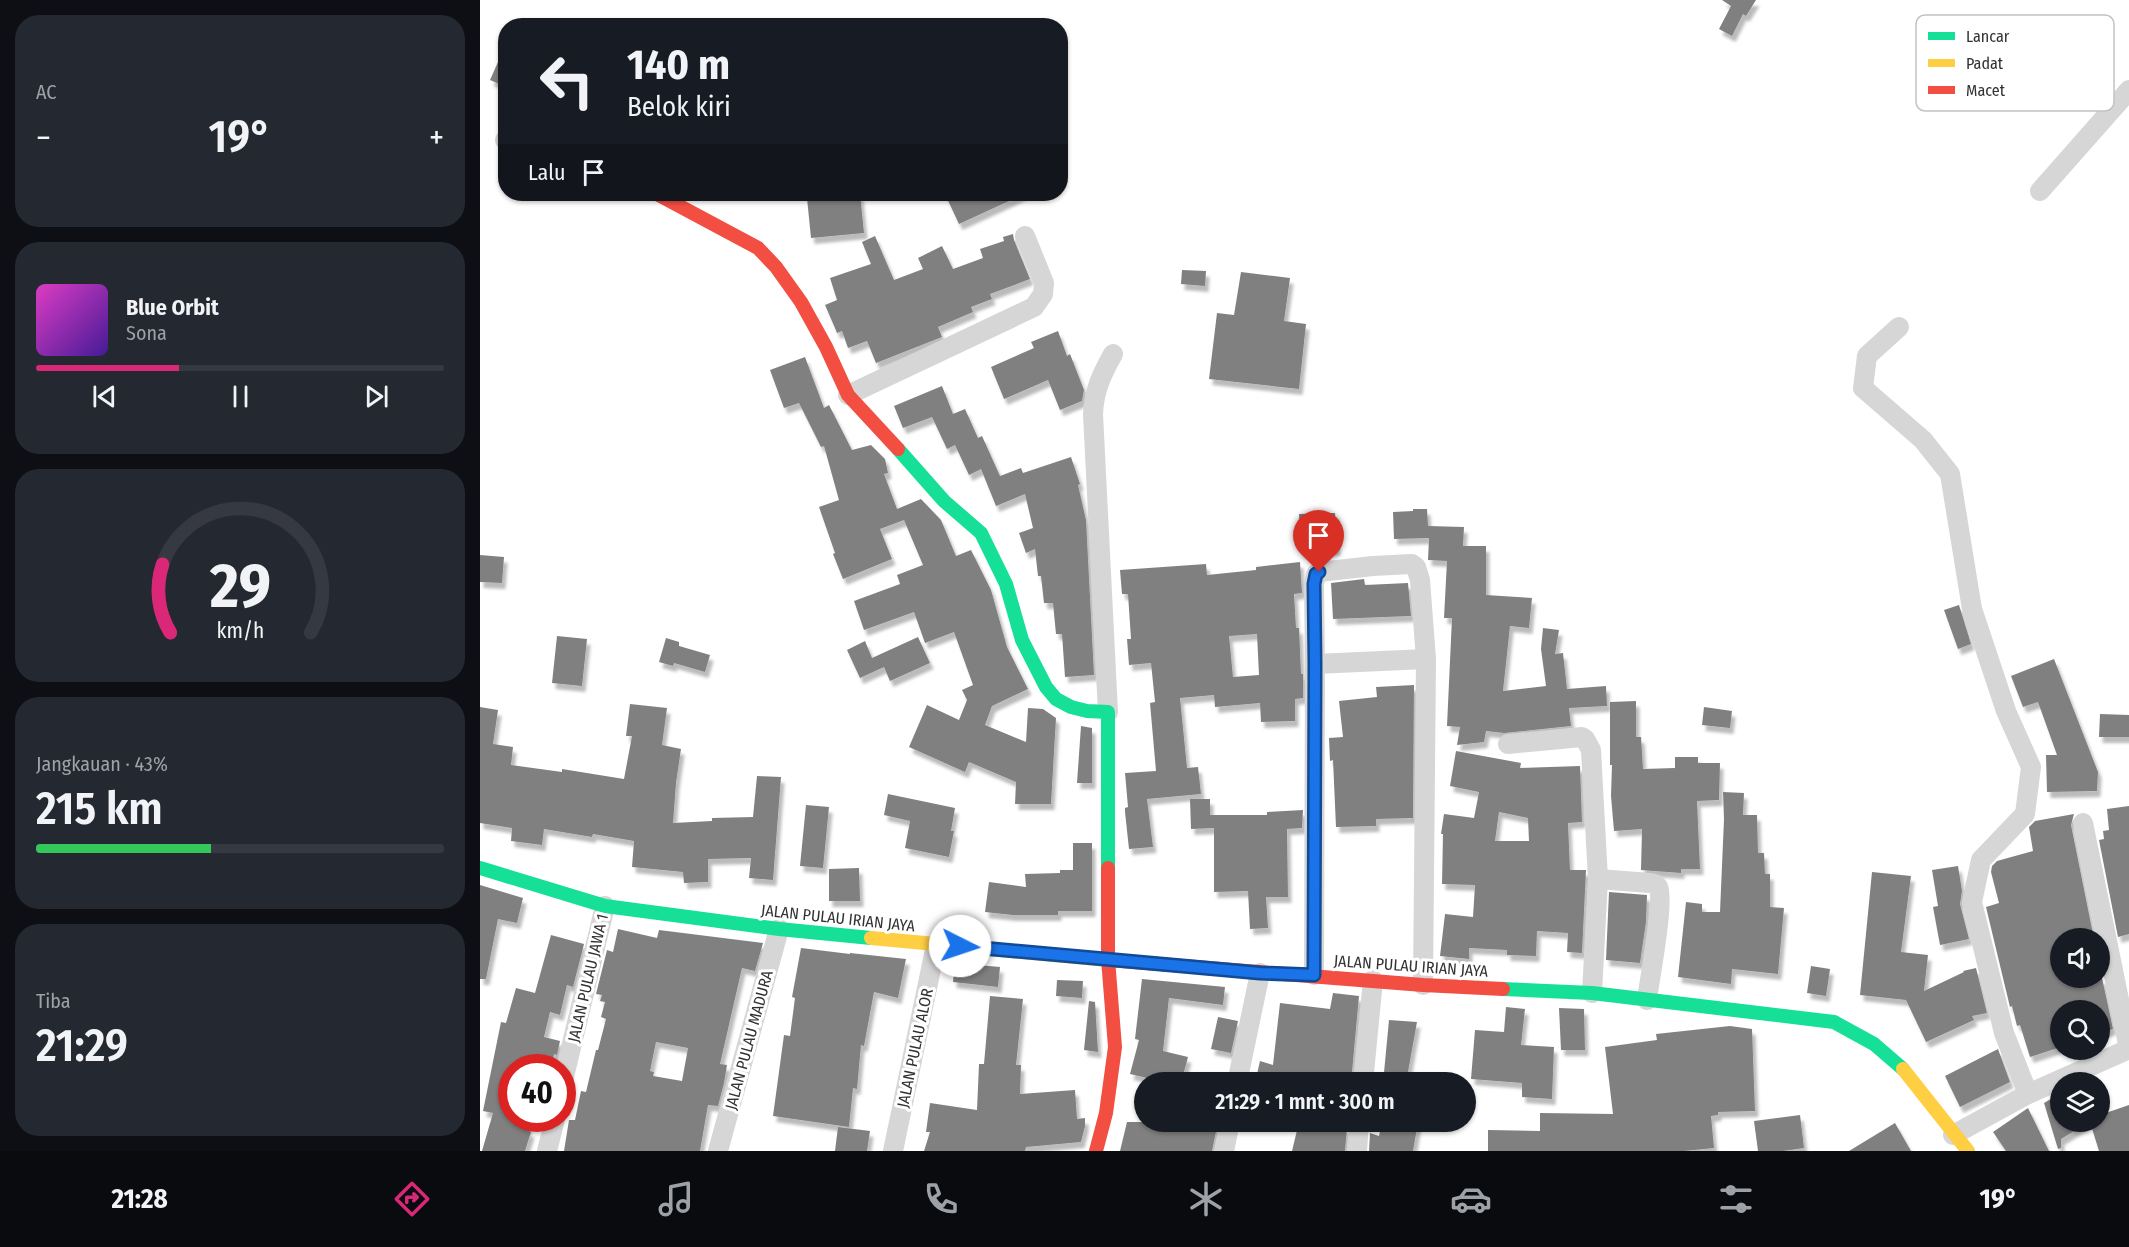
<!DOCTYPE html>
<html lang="id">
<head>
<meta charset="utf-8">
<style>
	:root { --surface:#171b24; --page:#242831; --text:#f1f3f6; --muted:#9ea1a6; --line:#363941; --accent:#db2777 }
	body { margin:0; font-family:"Fira Sans Condensed",sans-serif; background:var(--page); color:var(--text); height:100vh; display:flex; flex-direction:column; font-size:22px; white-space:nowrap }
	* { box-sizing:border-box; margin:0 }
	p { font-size:20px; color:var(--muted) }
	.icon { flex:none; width:33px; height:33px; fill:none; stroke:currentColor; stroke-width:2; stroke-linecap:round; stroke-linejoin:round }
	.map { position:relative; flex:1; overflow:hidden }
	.side { display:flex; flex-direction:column; gap:15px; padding:15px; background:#0d0f14; width:480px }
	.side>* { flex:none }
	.top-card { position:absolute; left:18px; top:18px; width:570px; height:183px; border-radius:24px; box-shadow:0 2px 4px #0004; background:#171b24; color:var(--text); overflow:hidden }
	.fabs { position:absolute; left:1570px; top:928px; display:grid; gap:12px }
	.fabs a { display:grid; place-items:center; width:60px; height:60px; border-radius:50%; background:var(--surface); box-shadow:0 2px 4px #0004; font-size:30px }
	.speed { position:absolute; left:18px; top:1054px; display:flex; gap:12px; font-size:30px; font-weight:700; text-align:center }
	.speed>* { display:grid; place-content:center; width:78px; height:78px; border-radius:50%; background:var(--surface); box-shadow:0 2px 4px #0004; line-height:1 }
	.speed .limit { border:9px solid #d22; background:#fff; color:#111 }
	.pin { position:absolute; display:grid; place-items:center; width:51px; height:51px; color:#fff; margin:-62px -26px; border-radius:50% 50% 50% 0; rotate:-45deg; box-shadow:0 0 6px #0007 }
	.pin .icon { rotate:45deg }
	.me { position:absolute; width:66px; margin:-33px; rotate:94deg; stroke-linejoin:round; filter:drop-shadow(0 0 4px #0008) }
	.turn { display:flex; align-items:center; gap:21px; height:126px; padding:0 30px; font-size:27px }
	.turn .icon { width:78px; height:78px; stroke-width:2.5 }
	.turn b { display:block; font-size:42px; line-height:51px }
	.then { display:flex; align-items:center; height:57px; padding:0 30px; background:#0003; gap:12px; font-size:22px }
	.big { font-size:45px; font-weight:600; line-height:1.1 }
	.side .card { flex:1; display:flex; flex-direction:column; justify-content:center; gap:9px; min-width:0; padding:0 21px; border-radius:24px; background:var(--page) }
	.side .dial { align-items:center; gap:0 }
	.dial svg { height:156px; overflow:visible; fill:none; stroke:var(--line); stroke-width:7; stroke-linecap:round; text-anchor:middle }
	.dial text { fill:var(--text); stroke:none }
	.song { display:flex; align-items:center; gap:18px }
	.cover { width:72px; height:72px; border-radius:9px; background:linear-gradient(135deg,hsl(310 70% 55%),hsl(260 70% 35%)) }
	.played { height:6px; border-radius:3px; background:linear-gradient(90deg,var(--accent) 35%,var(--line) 35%) }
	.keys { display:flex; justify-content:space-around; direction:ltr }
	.heat { display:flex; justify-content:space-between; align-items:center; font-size:33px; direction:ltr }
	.charge { height:9px; border-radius:4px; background:linear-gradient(90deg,#34c759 43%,var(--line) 0) }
	.trip { position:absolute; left:654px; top:1072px; width:342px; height:60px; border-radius:30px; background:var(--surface); box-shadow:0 2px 4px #0004; font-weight:600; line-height:60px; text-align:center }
	.dock { display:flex; height:96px; justify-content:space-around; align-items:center; background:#090b0e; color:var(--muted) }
	.dock .icon { width:42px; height:42px }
	.dock .on { color:var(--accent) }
	.dock b { font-size:27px; color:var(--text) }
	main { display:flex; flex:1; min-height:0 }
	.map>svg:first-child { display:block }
	.building { fill:#808080; fill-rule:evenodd; filter:url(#shadow) }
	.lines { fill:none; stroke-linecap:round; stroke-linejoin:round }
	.street { stroke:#d6d6d6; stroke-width:20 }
	.fast { stroke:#16e098; stroke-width:14 }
	.slow { stroke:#ffcf43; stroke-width:14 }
	.jam { stroke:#f24e42; stroke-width:14 }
	.route-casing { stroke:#114b97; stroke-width:15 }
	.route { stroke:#1a73e8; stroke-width:10 }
	.labels { text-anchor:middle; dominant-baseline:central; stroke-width:6; stroke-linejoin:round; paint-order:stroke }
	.street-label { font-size:16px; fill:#323232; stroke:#fff }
	.key { fill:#fff; stroke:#c2c2c2; stroke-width:1.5 }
	.key-label { font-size:16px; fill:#323232 }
</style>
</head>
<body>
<main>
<section class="side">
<div class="card"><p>AC</p>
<div class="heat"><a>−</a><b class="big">19°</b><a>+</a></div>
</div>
<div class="card">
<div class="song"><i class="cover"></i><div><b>Blue Orbit</b><p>Sona</p></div></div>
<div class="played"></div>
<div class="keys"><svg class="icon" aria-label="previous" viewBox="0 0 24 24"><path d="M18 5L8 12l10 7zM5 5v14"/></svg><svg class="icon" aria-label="pause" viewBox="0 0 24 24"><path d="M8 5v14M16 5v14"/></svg><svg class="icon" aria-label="next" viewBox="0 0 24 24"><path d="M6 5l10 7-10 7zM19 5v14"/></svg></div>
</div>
<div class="card dial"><svg viewBox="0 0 100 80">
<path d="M14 69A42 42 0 1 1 86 69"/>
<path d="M14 69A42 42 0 0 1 10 34" stroke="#db2777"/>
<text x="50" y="56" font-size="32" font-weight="700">29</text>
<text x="50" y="72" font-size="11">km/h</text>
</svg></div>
<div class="card"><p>Jangkauan · 43%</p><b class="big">215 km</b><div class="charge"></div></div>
<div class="card"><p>Tiba</p><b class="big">21:29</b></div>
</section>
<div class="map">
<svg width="1649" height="1151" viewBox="0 0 1649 1151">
	<defs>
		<filter id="shadow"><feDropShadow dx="3.5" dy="6" stdDeviation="1.5" flood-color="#0004"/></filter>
	</defs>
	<rect width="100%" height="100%" fill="#fff"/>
	<!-- building -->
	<g class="building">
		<path d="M1242,0H1276L1266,16L1263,14L1252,36L1239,29L1251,6Z"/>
		<path d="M26,44V87L10,80Z"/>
		<path d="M367,194H380L384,233L331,238L327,198Z"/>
		<path d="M465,194H544L479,224Z"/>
		<path d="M533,234L534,240L550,279L510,294L512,299L491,307L493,312L458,327L462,337L396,363L387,341L368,348L362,331L357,333L355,328L345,305L357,300L350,278L391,264L382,242L395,236L414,280L443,269L438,258L462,246L473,269L503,258L500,249L524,241L523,237Z"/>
		<path d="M702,270L726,271L725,286L701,284Z"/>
		<path d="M761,272L810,278L804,321L826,324L819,389L729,379L737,313L754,315Z"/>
		<path d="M578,331L587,356L590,354L604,390L602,401L580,410L568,380L524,399L511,367L554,348L551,342Z"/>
		<path d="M325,357L344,408L349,405L372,450L391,445L405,459L408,473L404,474L417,509L441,499L461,520L476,556L491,550L511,590L527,647L548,689L512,706L505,725L546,742L548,708L563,709L576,718L571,804H535L536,782L489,762L485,772L429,747L447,705L479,720L487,700L482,690L493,685L474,632L445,643L434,612L384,630L374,601L420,584L417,575L443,565L424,520L400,529L412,559L363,579L353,554L355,553L339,507L359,500L344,446L341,447L319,403L304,408L290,370Z"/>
		<path d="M462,386L473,414L485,409L498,438L502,436L520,476L541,468L543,473L591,457L600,484L598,485L606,520L614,675L585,677L582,634H576L573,603H564L561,576H558L555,549L546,553L539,533L553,528L545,494L516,506L501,469L489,475L475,445L467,449L452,417L423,428L414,406Z"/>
		<path d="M933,509H947L948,526L984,527L983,546H1006V595L1052,598L1049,628L1030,626L1023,691L1066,686L1061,649L1063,628L1079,630L1075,654L1083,653L1087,689L1126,686L1127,706L1089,708L1091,726L1024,733L1006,731L1004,742L977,745L980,727L967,726L972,618H964L967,561L948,560L949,538L914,539L913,512L933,511Z"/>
		<path d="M855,513L857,550L821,552L819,514Z"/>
		<path d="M0,555L24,557L22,583L0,582Z"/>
		<path d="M820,562L822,593L814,594L816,628H819L821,674H823V698L815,699V721L781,722L780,703L735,707L734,695L700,698L707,768L718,767L721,794L667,799L673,847L649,849L645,812V808L648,807L645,773L676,771L670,703L675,702L671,663L649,665L647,639H651L648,594H642L640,570L726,564L727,575L776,570V567ZM777,634L779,675L753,677L749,636Z"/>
		<path d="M884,579L885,585L928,583L931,616L853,619L851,583Z"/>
		<path d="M1479,605L1491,644L1478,649L1464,610Z"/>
		<path d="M77,636L107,639L102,686L72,683Z"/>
		<path d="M438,637L450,663L410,681L404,667L380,678L367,650L385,641L392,658Z"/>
		<path d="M186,638L199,642V646L230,655L225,672L194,663L193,666L179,662Z"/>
		<path d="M1574,659L1618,772L1617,791L1567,792L1566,755H1577L1558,702L1543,707L1531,676Z"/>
		<path d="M934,685L933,818L896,819V826L856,827L853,760L850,761L849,738L863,737L859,701L897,697L896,687Z"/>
		<path d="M1156,701V737H1161L1163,769L1195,768V757H1218V763H1240L1239,800L1217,801L1220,869H1201V873L1161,870L1162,829L1134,831L1131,796L1132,765H1130V702Z"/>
		<path d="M150,704L187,708L182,745L201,749L196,783L193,823L232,821V818L273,817L277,776L301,777L293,880L269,878L271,858L228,859V882L204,883L203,872L152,867L154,841L113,834L112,837L64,829L62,845L31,841L32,828L0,823V707L18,710L13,744L33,747L31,765L82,772V769L144,779L152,736H146Z"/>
		<path d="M1224,707L1252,711L1250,728L1222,725Z"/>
		<path d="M1620,714L1649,715V737H1619Z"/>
		<path d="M601,726L612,728V783H597Z"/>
		<path d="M976,751L1041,763L1040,768L1100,766L1102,822L1088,823L1090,870H1106L1102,953L1087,952L1088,933L1057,931L1056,956L1027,955V950L989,948V959L960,956L965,914L993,917L995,885L962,884L963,834H961L964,814L994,818L999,792L970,786ZM1019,812L1048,818L1049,841H1015Z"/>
		<path d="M1243,792L1264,793L1263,815H1277L1278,853H1284L1285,874H1290V907L1304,908L1298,974L1252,969L1251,984L1198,977L1206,902L1222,904V912H1240L1244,819Z"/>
		<path d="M408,794L475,808L471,831H474L469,857L425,848L430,821L404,815Z"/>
		<path d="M710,799H730V815H787V812L823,810L822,828L807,829L808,897H786L788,928L770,929L768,891L734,892V828L711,829Z"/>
		<path d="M326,805L349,807L343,868L320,866Z"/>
		<path d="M1649,806V934L1638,937L1619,840L1624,839L1623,831L1629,830L1627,809Z"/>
		<path d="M1594,814L1591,825L1614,939H1581V978H1622L1633,1029L1620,1033V1011H1581V1047L1550,1057L1540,1025L1537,1026L1532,1006L1530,1007L1506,907L1519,903L1511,872L1512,866L1517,861L1553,851L1549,827L1555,821Z"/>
		<path d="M593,843H612V911H578V915H533L505,912L509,882L546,887L545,874L580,873V870H593Z"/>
		<path d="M1478,866L1482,891L1480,904L1489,939L1460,945L1453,907L1458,906L1452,870Z"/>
		<path d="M379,868L380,901H349V869Z"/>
		<path d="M1392,872L1431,876L1421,952L1448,955L1444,991L1484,972L1483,971L1496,968L1507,1013L1492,1016L1494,1020L1446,1042L1426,1000L1380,995Z"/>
		<path d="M0,885L43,898L37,923L18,919L6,979H0Z"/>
		<path d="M1129,892L1167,895L1166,922L1160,963L1126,960Z"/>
		<path d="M138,929L177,938L179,930L283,943L275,971L262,968L240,1064L247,1065L244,1083L238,1106L228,1105L220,1151H84L89,1120H95L101,1091L106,1092L116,1050H118L126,1019L121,1017L125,1002L120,1001L122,995L116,994L127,950L133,952ZM176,1042L208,1048L202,1081L173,1076L174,1072L170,1071Z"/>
		<path d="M71,935L104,944L93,987L87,985L80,1015L70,1012L64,1037L80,1041L77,1055L74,1054L71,1068H32V1119H50L47,1130L51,1132L45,1151H2L13,1113L3,1111L21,1022L26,1023L36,988L55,993Z"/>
		<path d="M321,948L370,954V953L426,959L418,998L394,992L384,1046L381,1045L377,1089L373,1088L369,1127L293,1116L304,1035L310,1036L315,998L312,997Z"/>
		<path d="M475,963L520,967L518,987L473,982Z"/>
		<path d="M1331,966L1350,969L1346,996L1327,993Z"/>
		<path d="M662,979L745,987L743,1005L689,998L683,1051L708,1057L701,1083H666L667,1078L650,1074L659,1040L655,1039Z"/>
		<path d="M577,980L603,981L602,998L576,996Z"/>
		<path d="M853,993L879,996L871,1083H775L780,1061L793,1065L800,1003L850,1009Z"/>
		<path d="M510,996L543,999L536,1065H541L540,1094L595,1090L597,1119L605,1118V1126L601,1142L546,1147L545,1151H444L450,1132H446L450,1103L497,1110L499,1064H504Z"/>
		<path d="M609,1001L615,1002L618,1052L604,1050Z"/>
		<path d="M1026,1007L1045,1009L1041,1045L1074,1047L1072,1099L1042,1097V1083L991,1079L995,1030L1024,1032Z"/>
		<path d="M1079,1008L1104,1009L1105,1050H1081Z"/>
		<path d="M738,1017L758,1021L751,1053L731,1049Z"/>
		<path d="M909,1020L937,1022L926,1083H903Z"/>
		<path d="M1250,1026L1272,1029L1275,1111L1238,1112V1115L1231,1116L1234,1148L1204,1151H1008V1130L1060,1131V1113L1133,1114L1125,1047L1177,1040L1176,1034Z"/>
		<path d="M1518,1049L1530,1082L1480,1107L1465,1076Z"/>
		<path d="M1581,1093V1122H1609L1581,1139V1148L1578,1149L1564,1103Z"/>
		<path d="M1649,1105V1151H1619L1610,1122H1620V1115Z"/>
		<path d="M1548,1108L1569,1151H1526L1513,1132Z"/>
		<path d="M1320,1115L1324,1148L1303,1151H1278L1274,1121Z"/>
		<path d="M647,1122H738L732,1151H640Z"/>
		<path d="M819,1122H840L867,1128L865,1151H812Z"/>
		<path d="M902,1122H938L933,1151H889L890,1133L899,1136Z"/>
		<path d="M1415,1123L1431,1151H1369Z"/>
		<path d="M358,1127L390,1131L387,1151H355Z"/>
	</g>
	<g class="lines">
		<!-- street -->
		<g class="street">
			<path d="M25,140H26"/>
			<path d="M1560,191L1649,90"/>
			<path d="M1419,327L1387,356L1383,388L1443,440L1470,474L1492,609L1526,711L1551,767L1545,814L1501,860L1492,902L1524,1033L1548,1094"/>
			<path d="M368,395L554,307L563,294L564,283L545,236"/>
			<path d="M835,664L946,659"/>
			<path d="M628,712L613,414C614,390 622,374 633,354"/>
			<path d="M1028,744L1102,737L1105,739L1111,750L1118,879L1112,993"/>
			<path d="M1603,823L1649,1049"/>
			<path d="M1118,879L1170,883C1174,884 1175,883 1178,887C1185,899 1169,982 1167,1000"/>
			<path d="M834,975L835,664L834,584L836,574L839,572L893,566L932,564L936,567L940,580L946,659L943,985"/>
			<path d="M757,1083L780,973"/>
			<path d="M883,1083L893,980"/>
			<path d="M82,1085L125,906"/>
			<path d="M1473,1135L1548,1094L1649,1049"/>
			<path d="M67,1151L75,1119"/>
			<path d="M238,1151L299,929"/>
			<path d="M413,1151L456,945"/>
			<path d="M744,1151L750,1122"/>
			<path d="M877,1151L879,1122"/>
		</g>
		<!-- fast -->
		<g class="fast">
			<path d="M418,449L464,501L501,533L526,584L542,640L566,687L576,699L591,707L607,711L628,712V868"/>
			<path d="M0,868L125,906L299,929L391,938"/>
			<path d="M1023,989L1112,993L1354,1022L1394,1044L1423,1069"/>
		</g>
		<!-- slow -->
		<g class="slow">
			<path d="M391,938L628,960"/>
			<path d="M1423,1069L1488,1151"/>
		</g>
		<!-- jam -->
		<g class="jam">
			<path d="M177,194L278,248L296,267L321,302L346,347L368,395L418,449"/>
			<path d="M628,960L943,985L1023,989"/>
			<path d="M616,1151L626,1113L635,1047L628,959V868"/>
		</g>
	</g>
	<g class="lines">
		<!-- route casing -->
		<g class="route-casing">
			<path id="route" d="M480,946L780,973L834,975L835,664L834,584L836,574L839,572"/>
		</g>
		<!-- route -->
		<use href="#route" class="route"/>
	</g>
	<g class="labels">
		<!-- street labels -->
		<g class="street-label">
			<text transform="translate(358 918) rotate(6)">JALAN PULAU IRIAN JAYA</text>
			<text transform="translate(931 966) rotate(4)">JALAN PULAU IRIAN JAYA</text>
			<text transform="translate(108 978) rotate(-77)">JALAN PULAU JAWA 1</text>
			<text transform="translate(269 1040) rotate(-75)">JALAN PULAU MADURA</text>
			<text transform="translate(435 1048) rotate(-78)">JALAN PULAU ALOR</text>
		</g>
	</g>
	<!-- legend -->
	<rect x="1436" y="15" width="198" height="96" rx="9" class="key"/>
	<rect x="1448" y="32" width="27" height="8" fill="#16e098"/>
	<rect x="1448" y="59" width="27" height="8" fill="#ffcf43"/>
	<rect x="1448" y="86" width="27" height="8" fill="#f24e42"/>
	<g class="key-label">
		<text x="1486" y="42">Lancar</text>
		<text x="1486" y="69">Padat</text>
		<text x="1486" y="96">Macet</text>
	</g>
</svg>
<div class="fabs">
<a><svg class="icon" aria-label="sound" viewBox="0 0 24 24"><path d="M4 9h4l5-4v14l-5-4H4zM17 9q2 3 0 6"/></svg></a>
<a><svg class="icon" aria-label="search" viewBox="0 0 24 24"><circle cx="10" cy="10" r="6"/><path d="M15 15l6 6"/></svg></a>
<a><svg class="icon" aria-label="layers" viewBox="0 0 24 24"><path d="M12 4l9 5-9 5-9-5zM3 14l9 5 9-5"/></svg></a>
</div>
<div class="speed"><div class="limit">40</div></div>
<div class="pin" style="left:839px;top:572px;background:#d93025"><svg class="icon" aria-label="arrive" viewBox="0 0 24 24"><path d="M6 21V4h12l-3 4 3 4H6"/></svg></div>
<svg class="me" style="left:480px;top:946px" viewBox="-20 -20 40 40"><circle r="19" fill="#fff"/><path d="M0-13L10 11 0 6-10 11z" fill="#1a73e8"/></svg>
<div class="trip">21:29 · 1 mnt · 300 m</div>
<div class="top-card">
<div class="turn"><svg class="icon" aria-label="left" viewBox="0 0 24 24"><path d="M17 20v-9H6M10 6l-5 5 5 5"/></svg><div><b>140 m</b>Belok kiri</div></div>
<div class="then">Lalu<svg class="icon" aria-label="arrive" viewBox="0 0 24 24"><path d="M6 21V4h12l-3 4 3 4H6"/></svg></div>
</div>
</div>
</main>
<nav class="dock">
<b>21:28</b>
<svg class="icon on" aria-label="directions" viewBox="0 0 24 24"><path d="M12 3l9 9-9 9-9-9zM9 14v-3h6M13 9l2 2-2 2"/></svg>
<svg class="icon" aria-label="music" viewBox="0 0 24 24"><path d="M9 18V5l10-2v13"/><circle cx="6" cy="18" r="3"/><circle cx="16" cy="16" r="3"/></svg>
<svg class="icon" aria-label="phone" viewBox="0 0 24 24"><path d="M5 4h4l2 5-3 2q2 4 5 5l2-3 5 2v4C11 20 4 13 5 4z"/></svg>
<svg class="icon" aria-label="climate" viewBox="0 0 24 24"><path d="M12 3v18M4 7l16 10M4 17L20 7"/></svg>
<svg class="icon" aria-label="car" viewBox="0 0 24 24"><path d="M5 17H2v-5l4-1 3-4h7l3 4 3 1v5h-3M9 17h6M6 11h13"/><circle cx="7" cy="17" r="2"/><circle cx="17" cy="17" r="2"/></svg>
<svg class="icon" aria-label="filters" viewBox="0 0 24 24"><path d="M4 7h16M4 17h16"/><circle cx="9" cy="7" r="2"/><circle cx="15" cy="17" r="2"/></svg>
<b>19°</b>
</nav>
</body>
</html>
